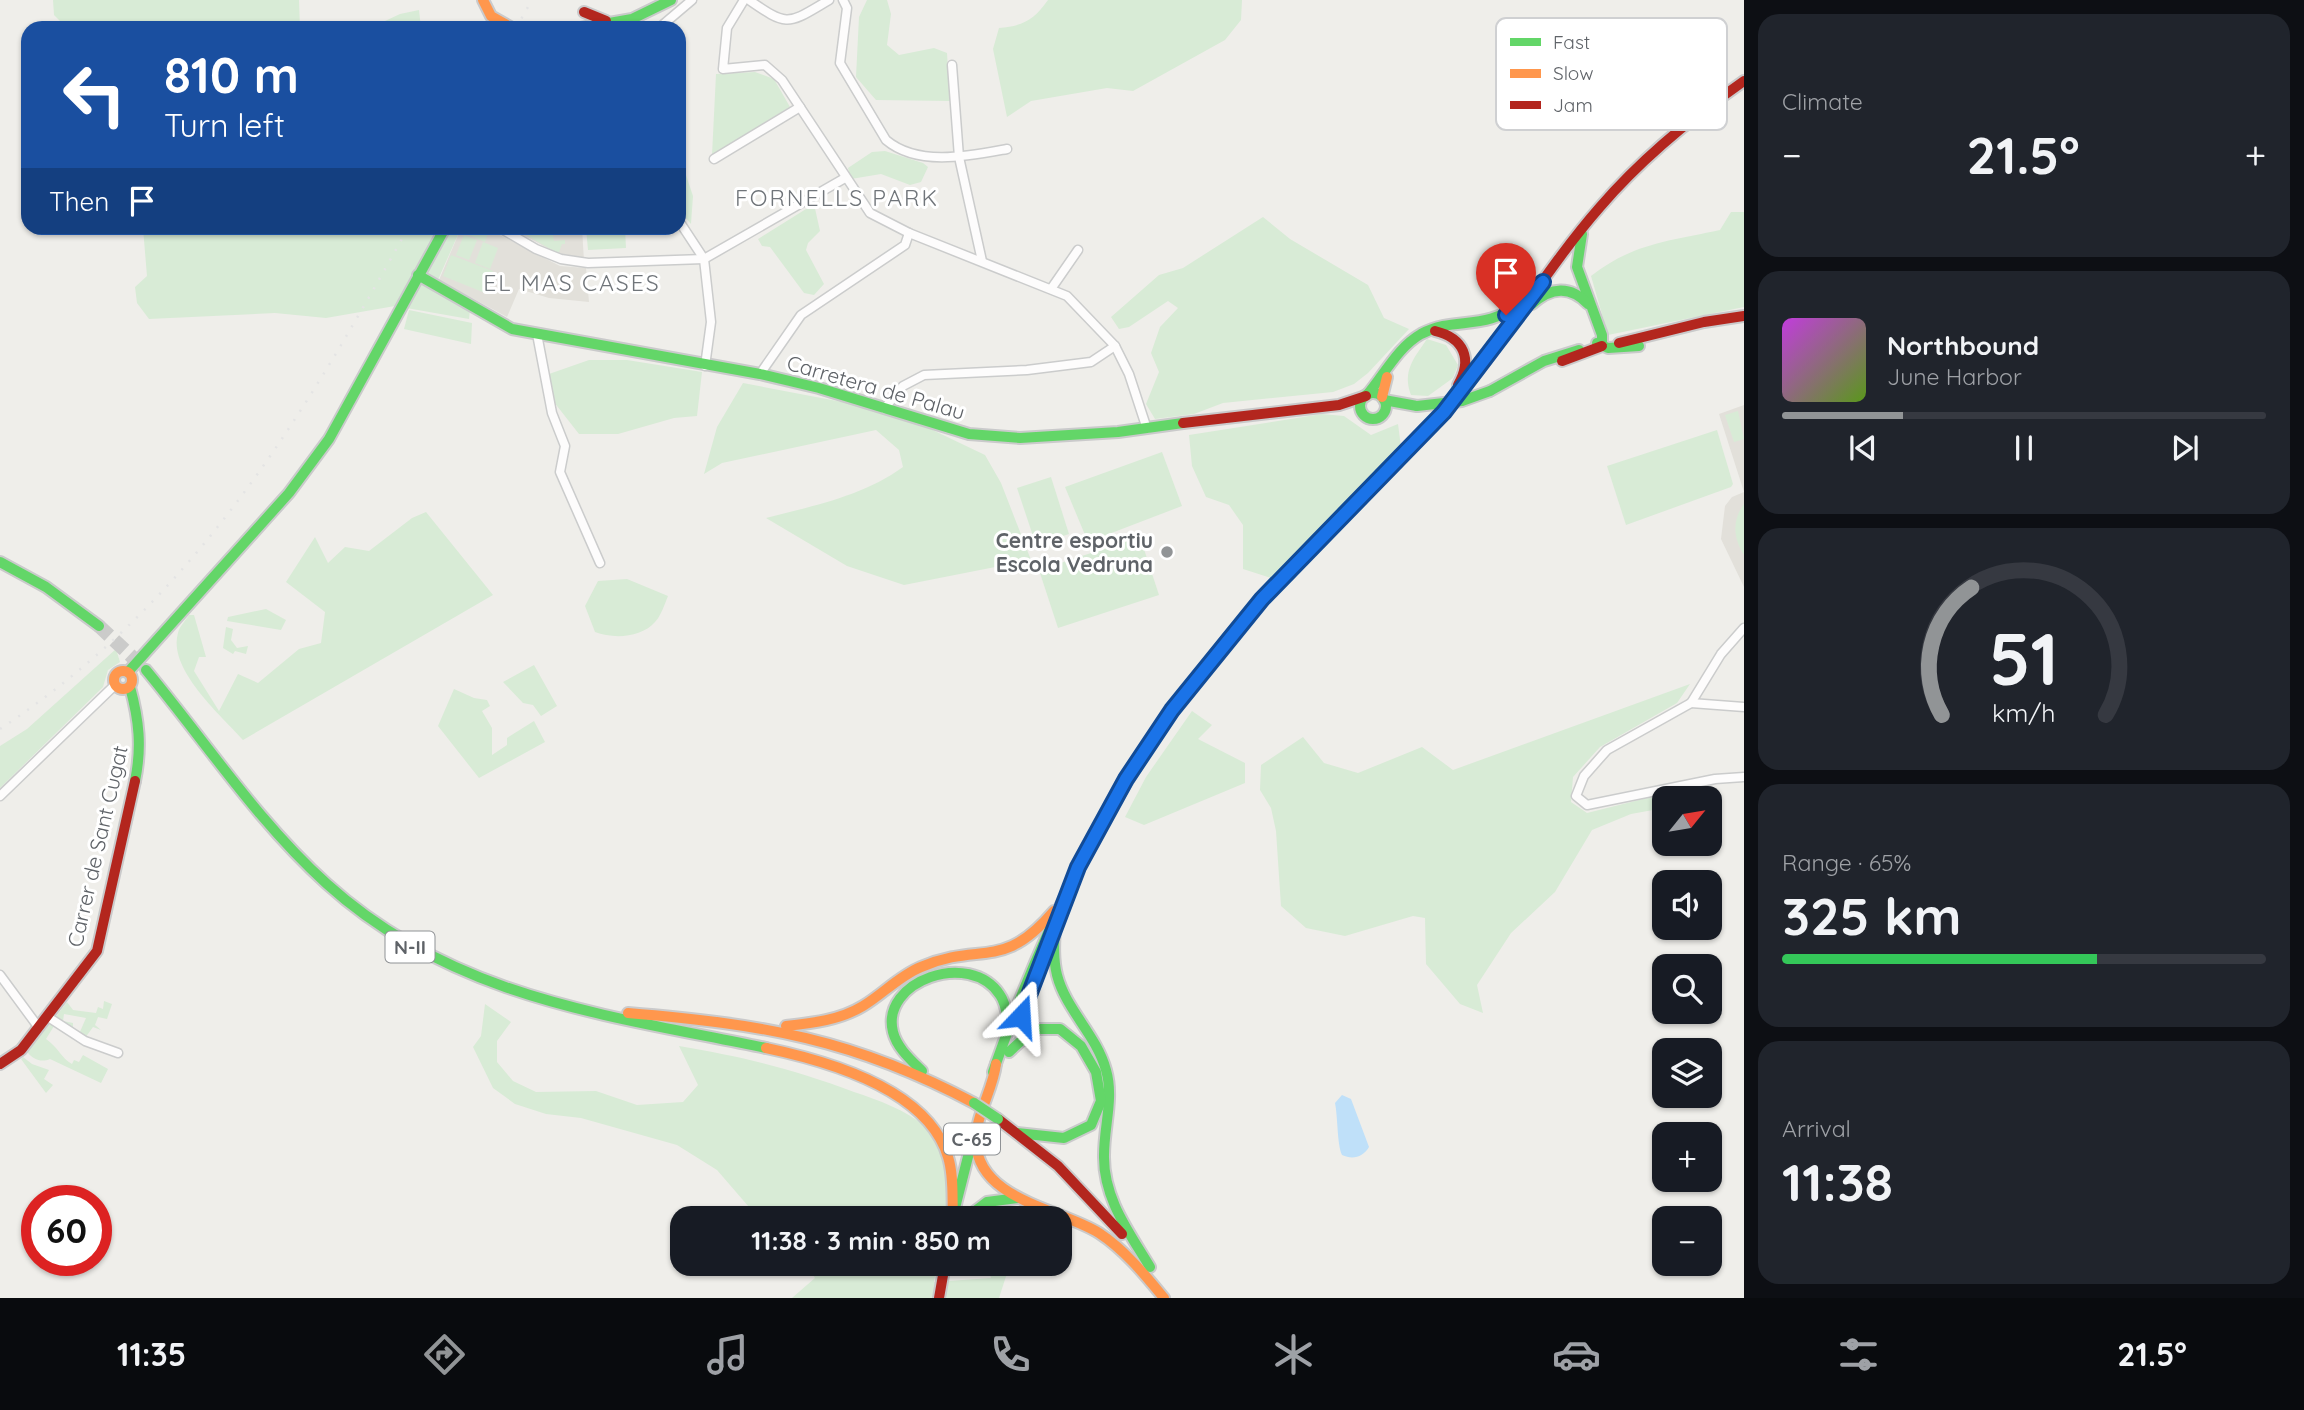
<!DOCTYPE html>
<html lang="en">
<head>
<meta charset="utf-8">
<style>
	:root { --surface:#171b24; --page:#20242c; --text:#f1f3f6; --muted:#9ea1a6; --line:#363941; --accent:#919496 }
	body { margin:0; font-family:Quicksand,sans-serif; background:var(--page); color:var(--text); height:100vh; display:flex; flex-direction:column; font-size:26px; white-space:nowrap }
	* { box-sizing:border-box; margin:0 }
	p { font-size:23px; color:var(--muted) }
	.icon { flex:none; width:38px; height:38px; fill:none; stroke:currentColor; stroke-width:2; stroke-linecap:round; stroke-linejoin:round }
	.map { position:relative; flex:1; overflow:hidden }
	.side { display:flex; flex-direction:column; gap:14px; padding:14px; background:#0d0f14; width:560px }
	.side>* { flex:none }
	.guide { position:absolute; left:21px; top:21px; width:665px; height:214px; border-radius:21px; box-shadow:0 2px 5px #0004; background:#1a4fa0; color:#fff; overflow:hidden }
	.needle { width:46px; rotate:60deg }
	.tools { position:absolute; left:1652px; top:786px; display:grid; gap:14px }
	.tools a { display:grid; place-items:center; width:70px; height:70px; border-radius:14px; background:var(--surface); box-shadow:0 2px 5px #0004; font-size:35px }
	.speed { position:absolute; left:21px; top:1185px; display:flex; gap:14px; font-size:35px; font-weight:700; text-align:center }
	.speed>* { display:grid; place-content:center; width:91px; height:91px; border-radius:50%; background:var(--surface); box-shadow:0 2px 5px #0004; line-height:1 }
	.speed .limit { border:10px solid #d22; background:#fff; color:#111 }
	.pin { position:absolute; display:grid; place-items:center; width:60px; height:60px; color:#fff; margin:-72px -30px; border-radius:50% 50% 50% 0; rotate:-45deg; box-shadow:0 0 7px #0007 }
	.pin .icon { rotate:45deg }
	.me { position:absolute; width:77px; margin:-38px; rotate:20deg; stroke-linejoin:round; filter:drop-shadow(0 0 5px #0008) }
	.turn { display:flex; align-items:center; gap:24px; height:147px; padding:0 28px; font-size:32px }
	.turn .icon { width:91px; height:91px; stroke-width:2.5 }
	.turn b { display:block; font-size:49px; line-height:60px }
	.then { display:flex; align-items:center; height:66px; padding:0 28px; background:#0003; gap:14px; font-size:26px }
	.big { font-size:52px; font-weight:800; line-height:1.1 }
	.side .tile { flex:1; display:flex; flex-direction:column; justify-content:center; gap:10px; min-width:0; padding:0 24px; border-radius:21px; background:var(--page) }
	.side .dial { align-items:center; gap:0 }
	.dial svg { height:182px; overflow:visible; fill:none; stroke:var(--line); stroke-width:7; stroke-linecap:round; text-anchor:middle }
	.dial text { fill:var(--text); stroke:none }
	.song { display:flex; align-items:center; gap:21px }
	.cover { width:84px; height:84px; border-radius:10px; background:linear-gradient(135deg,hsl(290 70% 55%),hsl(90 70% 35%)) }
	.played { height:7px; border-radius:4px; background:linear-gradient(90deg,var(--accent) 25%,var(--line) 25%) }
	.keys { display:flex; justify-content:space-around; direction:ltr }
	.heat { display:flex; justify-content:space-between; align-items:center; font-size:38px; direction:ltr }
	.charge { height:10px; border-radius:5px; background:linear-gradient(90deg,#34c759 65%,var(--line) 0) }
	.trip { position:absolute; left:670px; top:1206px; width:402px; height:70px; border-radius:21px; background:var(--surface); box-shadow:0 2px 5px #0004; font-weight:800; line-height:70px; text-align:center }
	.tab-bar { display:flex; height:112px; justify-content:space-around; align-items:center; background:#090b0e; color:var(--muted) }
	.tab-bar .icon { width:49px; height:49px }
	.tab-bar .selected { color:var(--accent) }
	.tab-bar b { font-size:32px; color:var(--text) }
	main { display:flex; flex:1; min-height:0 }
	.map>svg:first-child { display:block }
	.education { fill:#e2e0da }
	.green { fill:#d8ebd6 }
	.water { fill:#bfe0f9 }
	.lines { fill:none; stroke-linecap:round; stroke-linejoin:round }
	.highway-tunnel { stroke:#cbcbca; stroke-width:14; stroke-dasharray:14 7; stroke-linecap:butt }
	.street-casing { stroke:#cbcccc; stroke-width:11 }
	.fast-casing { stroke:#cacacb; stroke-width:14 }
	.slow-casing { stroke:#cacacb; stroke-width:14 }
	.jam-casing { stroke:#cacacb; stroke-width:14 }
	.street { stroke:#fdfcfc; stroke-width:8 }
	.fast { stroke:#63d668; stroke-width:10 }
	.slow { stroke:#ff974d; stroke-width:10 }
	.jam { stroke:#b3261e; stroke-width:10 }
	.rail { stroke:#e4e4e4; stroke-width:2.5; stroke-dasharray:2 9; stroke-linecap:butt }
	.fast-bridge-casing { stroke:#cacacb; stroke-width:14; stroke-linecap:butt }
	.fast-bridge { stroke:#63d668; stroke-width:10 }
	.route-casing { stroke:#114b97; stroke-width:18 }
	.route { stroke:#1a73e8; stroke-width:12 }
	.poi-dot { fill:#919496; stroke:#fff; stroke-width:2.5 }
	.labels { text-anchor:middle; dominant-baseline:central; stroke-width:6; stroke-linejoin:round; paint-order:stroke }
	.shield { fill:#fff; stroke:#8f9295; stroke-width:2 }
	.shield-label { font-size:19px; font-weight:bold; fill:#5f6368 }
	.street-label { font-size:21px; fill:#5f6368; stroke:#fff }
	.poi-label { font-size:21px; font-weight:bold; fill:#5f6368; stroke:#fff; text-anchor:end }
	.neighbourhood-label { font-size:23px; letter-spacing:2px; fill:#70757a; stroke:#fff }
	.key { fill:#fff; stroke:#cfd0d2; stroke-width:2 }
	.key-label { font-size:19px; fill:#5f6368 }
</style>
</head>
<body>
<main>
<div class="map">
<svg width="1744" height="1298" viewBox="0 0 1744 1298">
	<rect width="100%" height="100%" fill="#efeeea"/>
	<!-- education -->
	<g class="education">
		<path d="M461,228H486L560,266L586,268L589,302L549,298L519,289L507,317L439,280Z"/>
		<path d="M510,228H582L584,261L555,252Z"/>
		<path d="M1744,405V587L1721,539L1725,506L1732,497L1744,492L1719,414Z"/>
	</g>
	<!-- green -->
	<g class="green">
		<path d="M53,0H299L300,28H67L54,15Z"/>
		<path d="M867,0H887L891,14L887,45L899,55L934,48L947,53L950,101L876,100L856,77L859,17Z"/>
		<path d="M1048,0H1242L1241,20L1225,40L1133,91L1107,88L1031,101L1007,117L993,49L999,28C1023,26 1034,20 1048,0Z"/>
		<path d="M419,10L421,28H370L400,14Z"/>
		<path d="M755,72L774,79L790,107L712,155L716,74Z"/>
		<path d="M885,151L923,163L928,167L921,182L910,185L881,174L851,179L848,168L872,152Z"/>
		<path d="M679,154L693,196L691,224L679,210Z"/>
		<path d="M814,204L820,231L808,243L806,250L824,284L814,295L804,293L770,247L762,246L758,239Z"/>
		<path d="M1731,212H1744V307L1608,335L1591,276C1633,243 1670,241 1720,230Z"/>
		<path d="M1263,217L1290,239L1368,285L1384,318L1409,329L1368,373L1354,384L1333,392L1223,403L1194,414L1155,419L1146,404L1159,372L1151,353L1160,327L1178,308L1168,301L1129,327L1119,329L1111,317L1159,275L1183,268Z"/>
		<path d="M143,228H461L433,291L470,309L469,319L395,306L326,318L275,313L149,319L137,303L135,287L147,276Z"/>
		<path d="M466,228L489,231L485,242L464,233Z"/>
		<path d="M526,228H552L554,241L565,240V244H562L559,252H555L523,233Z"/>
		<path d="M586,228H625L626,248L588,250Z"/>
		<path d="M464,235L477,240L469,260L456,255Z"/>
		<path d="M483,242L498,248L490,269L475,263Z"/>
		<path d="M451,255L493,271L485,293L443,276Z"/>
		<path d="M409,310L472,323L471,344L404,329Z"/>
		<path d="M1427,339L1446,345L1458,365L1453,378L1428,396L1411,395C1402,371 1414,358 1427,339Z"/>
		<path d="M589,360H627L702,372L697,416L674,418L618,434H579L550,397L549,374Z"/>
		<path d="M743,383L895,412L985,455L1001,483L1031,560L904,585L847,566L766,518C813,506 863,496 903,467L899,450L876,430L722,463L704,474L717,427Z"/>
		<path d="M1738,411L1744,439L1734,442L1725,415Z"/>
		<path d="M1322,414L1344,416L1371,435L1398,424L1401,447L1271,578L1243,569V525L1229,505L1206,497L1192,466L1189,435Z"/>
		<path d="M1717,430L1733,484L1731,487L1626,525L1607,466Z"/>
		<path d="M1162,452L1182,506L1088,542L1065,487Z"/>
		<path d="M1051,477L1069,534L1036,545L1017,488Z"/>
		<path d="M1744,504V555C1733,538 1732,520 1744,504Z"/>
		<path d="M426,512L493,595L243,740C224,718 167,670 178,633C179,627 186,620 189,615H194L206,657H199L194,671L219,711L238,674L258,683L299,649L321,643L325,612L286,582L315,537L328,563L345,547L369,551L412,518Z"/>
		<path d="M1140,537L1159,595L1058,628L1039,570Z"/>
		<path d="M627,579L668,596C665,603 661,616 655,622C641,638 613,639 595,632L585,606L598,581Z"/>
		<path d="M266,609L286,620L281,630L227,621L228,617Z"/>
		<path d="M226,627L233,629L231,640L237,648L248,646L246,654L235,651L233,654L223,648Z"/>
		<path d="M116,649L120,662L108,670L103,687L0,788V746L27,729Z"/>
		<path d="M534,665L557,706L541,716L533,705L523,703L503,682Z"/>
		<path d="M1690,684L1677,703L1600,747L1573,777L1571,802L1587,813L1679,790V798H1664V808L1631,814L1592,830L1555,892L1511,933L1477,985L1483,1013L1460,1004L1426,964L1425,918L1413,916L1345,936L1306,928L1281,906L1276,831L1271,808L1260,790L1261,765L1303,737L1324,763L1358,773L1422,747L1453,770Z"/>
		<path d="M454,689L474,698L487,700L490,706L482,711L492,728V755L507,745V738L534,721L545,742L479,778L438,726Z"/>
		<path d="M1192,711L1212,725L1198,739L1245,763V783L1144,825L1125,817L1146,777Z"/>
		<path d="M104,1001L112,1004L107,1019L98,1017L95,1025L101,1030L93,1027L85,1038L79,1034L86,1018L64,1014L63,1021L73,1023V1030L54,1019L67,1002L73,1010L96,1013L98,1007L103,1009Z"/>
		<path d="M485,1004L511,1022L497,1041V1062L513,1081L536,1092L596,1091L637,1105L683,1102L698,1085L679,1046C744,1057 793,1069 854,1092C878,1100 906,1110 926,1127C948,1148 950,1190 946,1218H772L755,1214L717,1170L677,1145L581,1118L546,1114L515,1104L493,1088L473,1047L481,1036Z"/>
		<path d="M50,1024L54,1026L46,1039C58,1047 61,1058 72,1064L74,1060L79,1062L83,1055L108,1069L101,1083L50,1059C41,1063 33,1059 27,1052Z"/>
		<path d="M23,1057L32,1064L49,1070L44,1079L53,1085L46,1093L21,1059Z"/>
		<path d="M1017,1206L1044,1214L1039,1218H980L985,1210Z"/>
		<path d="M807,1264H937L934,1282L991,1278L987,1264H1010L999,1298H792L815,1278Z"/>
	</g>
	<!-- water -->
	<path class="water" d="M1342,1095L1351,1099L1369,1147C1363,1157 1353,1160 1342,1155C1337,1144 1338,1118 1335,1103Z"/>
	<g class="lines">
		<!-- highway-tunnel -->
		<path class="highway-tunnel" d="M99,626L146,670"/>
		<!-- street casing -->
		<g class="street-casing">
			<g id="street">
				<path d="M744,0L727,28L723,69L765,65L782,80L870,213L909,233L1067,296L1115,346L1129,374L1147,429"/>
				<path d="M749,0C789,28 788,24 829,0"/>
				<path d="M843,0L847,8L840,63L886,140C918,167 969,156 1007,149"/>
				<path d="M659,28L692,0"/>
				<path d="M952,65L959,157L982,261"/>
				<path d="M714,159L800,107"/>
				<path d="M679,221L704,259L711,322L705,366"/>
				<path d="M500,228L536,249L561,259L588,263L704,259L845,178"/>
				<path d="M1051,289L1078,250"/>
				<path d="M537,334L552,413L565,446L560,472L600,563"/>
				<path d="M760,374L801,315L905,245L909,233"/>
				<path d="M884,409L903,386L924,375L1027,370L1091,362L1115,346"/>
				<path d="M1744,628L1721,654L1691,703L1607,750L1584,776L1576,796L1587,805L1715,779L1744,777"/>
				<path d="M1691,703L1744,707"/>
				<path d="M0,796L115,685"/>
				<path d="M0,975L39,1028"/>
				<path d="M48,1017L85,1041L118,1053"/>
			</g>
		</g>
		<!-- fast casing -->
		<g class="fast-casing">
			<g id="fast">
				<path d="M581,28L632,19L671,0"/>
				<path d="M1582,234L1577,267L1602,335V346"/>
				<path d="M418,275L512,329L760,374L819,388L969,434L1020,438L1118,432L1183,423"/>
				<path d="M1532,304C1551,287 1570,285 1588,304"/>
				<path d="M1597,343L1608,348L1639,346"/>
				<path d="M1490,391L1544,361L1579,350"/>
				<circle cx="1373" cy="406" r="13"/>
				<path d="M1367,395C1384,375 1398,347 1421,334C1457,315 1482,333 1523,302"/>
				<path d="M1384,400L1417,406"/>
				<path d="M0,562L46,587L99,626"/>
				<path d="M146,670C205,741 258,822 327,884C453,998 607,1015 766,1048"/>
				<path d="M128,672L289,493L329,439L445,228"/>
				<path d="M130,687C139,720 142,747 135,781"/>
				<path d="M1055,927C1054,943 1053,959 1057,975C1066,1010 1096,1034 1106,1070C1114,1098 1104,1126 1104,1155C1103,1198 1129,1232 1150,1267"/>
				<path d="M1009,1052L1034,1029H1060L1081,1046L1096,1072L1101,1101L1091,1125L1064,1138L1017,1133"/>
				<path d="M922,1071C911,1060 897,1048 893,1032C880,981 970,949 1000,995C1006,1003 1007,1016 1009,1026"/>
				<path d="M993,1072C1053,899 1137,737 1261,600C1335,518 1420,449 1486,360"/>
				<path d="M956,1204L974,1133"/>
				<path d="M966,1218L987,1202L1018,1198"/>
			</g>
		</g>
		<!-- slow casing -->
		<g class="slow-casing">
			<g id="slow">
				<path d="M483,0L491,16L512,28"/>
				<path d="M1382,397L1387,377"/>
				<circle cx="123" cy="680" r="9"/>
				<path d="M628,1013C762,1024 854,1039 974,1103"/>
				<path d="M786,1026C813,1023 840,1020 863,1006C883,994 899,976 921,967C982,941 1002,972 1054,911"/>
				<path d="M766,1048C828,1061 928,1089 948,1157C954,1176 952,1197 953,1216"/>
				<path d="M996,1064C993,1090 975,1116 976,1142C978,1200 1061,1209 1099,1233C1125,1250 1145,1275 1164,1298"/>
			</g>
		</g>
		<!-- jam casing -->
		<g class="jam-casing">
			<g id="jam">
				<path d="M584,12L606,21"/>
				<path d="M1435,331C1464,338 1473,359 1458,385"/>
				<path d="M1619,343L1704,322L1744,316"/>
				<path d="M1486,360C1524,309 1558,255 1600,207C1642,158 1691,118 1744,81"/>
				<path d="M1562,361L1602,346"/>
				<path d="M1183,423L1339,405L1366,396"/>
				<path d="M0,1064L21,1050L97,951L135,781"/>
				<path d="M998,1119L1058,1166L1122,1234"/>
				<path d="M939,1298L945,1264"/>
			</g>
		</g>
		<!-- street -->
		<use href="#street" class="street"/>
		<!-- fast -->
		<use href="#fast" class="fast"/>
		<!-- slow -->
		<use href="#slow" class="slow"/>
		<!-- jam -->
		<use href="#jam" class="jam"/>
		<!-- rail -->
		<g class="rail">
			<path d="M516,28L532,0"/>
			<path d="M0,729C192,602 299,424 408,228"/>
		</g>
		<!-- fast-bridge casing -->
		<g class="fast-bridge-casing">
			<g id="fast-bridge">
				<path d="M1417,406L1462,401L1490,391"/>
				<path d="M974,1103L998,1119"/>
			</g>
		</g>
		<!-- fast-bridge -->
		<use href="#fast-bridge" class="fast-bridge"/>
	</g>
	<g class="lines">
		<!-- route casing -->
		<g class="route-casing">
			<path id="route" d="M1021,1016L1078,867L1126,779L1172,710L1262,599L1444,412L1543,282L1506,315"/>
		</g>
		<!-- route -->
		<use href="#route" class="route"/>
	</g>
	<!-- markers -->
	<circle class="poi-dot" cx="1167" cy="552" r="7"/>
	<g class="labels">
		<!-- shield labels -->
		<g class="shield">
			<rect x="385.5" y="931.5" width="49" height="31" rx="5"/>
			<rect x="944" y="1123.5" width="56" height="31" rx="5"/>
		</g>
		<g class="shield-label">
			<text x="410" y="947">N-II</text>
			<text x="972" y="1139">C-65</text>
		</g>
		<!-- street labels -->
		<g class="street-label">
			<text transform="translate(876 387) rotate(16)">Carretera de Palau</text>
			<text transform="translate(97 846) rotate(-77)">Carrer de Sant Cugat</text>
		</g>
		<!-- poi labels -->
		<g class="poi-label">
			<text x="1153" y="540">Centre esportiu<tspan x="1153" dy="24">Escola Vedruna</tspan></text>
		</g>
		<!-- neighbourhood labels -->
		<g class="neighbourhood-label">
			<text x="837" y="197">FORNELLS PARK</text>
			<text x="572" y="282">EL MAS CASES</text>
		</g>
	</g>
	<!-- legend -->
	<rect x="1496" y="18" width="231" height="112" rx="10" class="key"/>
	<rect x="1510" y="38" width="31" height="8" fill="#63d668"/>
	<rect x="1510" y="69" width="31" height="9" fill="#ff974d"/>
	<rect x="1510" y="101" width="31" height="8" fill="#b3261e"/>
	<g class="key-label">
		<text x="1553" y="49">Fast</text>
		<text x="1553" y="80">Slow</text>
		<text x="1553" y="112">Jam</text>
	</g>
</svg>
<div class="tools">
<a><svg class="needle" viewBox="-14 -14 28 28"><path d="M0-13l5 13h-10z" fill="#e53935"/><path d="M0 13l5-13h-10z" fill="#9ea1a6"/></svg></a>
<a><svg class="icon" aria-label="sound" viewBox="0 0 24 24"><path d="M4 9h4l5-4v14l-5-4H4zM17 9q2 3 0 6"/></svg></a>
<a><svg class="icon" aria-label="search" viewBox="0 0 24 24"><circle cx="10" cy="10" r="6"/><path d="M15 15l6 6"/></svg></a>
<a><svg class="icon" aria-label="layers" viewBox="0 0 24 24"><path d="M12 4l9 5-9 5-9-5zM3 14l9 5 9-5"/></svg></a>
<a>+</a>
<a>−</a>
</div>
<div class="speed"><div class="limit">60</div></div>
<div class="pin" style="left:1506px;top:315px;background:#d93025"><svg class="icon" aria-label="arrive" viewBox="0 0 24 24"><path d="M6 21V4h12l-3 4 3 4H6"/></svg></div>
<svg class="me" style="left:1021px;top:1016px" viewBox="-20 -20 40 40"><path d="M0-17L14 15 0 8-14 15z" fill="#1a73e8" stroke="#fff" stroke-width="4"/></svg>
<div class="trip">11:38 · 3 min · 850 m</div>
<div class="guide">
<div class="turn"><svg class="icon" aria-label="left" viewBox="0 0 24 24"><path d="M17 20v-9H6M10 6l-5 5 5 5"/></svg><div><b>810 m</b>Turn left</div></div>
<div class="then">Then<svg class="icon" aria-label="arrive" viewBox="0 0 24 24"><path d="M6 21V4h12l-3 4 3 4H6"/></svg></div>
</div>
</div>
<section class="side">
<div class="tile"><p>Climate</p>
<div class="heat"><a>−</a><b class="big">21.5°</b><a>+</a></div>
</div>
<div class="tile">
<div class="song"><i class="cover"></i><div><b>Northbound</b><p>June Harbor</p></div></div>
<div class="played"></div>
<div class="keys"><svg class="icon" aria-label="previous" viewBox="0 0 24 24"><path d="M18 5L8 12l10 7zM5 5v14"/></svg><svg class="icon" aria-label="pause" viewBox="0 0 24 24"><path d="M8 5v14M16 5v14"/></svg><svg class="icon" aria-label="next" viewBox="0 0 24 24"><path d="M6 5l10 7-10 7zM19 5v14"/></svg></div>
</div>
<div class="tile dial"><svg viewBox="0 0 100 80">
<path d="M14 69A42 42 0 1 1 86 69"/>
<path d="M14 69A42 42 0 0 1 27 13" stroke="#919496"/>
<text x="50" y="56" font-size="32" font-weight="700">51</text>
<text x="50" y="72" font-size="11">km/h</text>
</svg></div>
<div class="tile"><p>Range · 65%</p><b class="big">325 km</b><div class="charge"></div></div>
<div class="tile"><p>Arrival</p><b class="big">11:38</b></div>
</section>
</main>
<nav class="tab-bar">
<b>11:35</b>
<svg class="icon selected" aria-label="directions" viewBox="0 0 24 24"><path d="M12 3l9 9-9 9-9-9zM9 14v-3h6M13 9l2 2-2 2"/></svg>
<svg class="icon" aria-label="music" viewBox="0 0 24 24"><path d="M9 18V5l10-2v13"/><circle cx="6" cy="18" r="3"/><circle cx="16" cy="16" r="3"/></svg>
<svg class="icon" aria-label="phone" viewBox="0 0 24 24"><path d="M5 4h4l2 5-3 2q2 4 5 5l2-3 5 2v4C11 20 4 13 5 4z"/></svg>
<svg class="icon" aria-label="climate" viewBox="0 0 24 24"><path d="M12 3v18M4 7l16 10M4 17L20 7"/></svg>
<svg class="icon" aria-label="car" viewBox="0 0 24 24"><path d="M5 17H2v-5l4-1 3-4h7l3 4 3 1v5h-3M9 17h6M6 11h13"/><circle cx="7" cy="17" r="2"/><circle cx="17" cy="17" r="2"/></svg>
<svg class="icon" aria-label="filters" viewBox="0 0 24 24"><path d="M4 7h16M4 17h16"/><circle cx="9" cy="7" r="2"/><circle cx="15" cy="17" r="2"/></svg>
<b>21.5°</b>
</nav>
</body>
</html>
